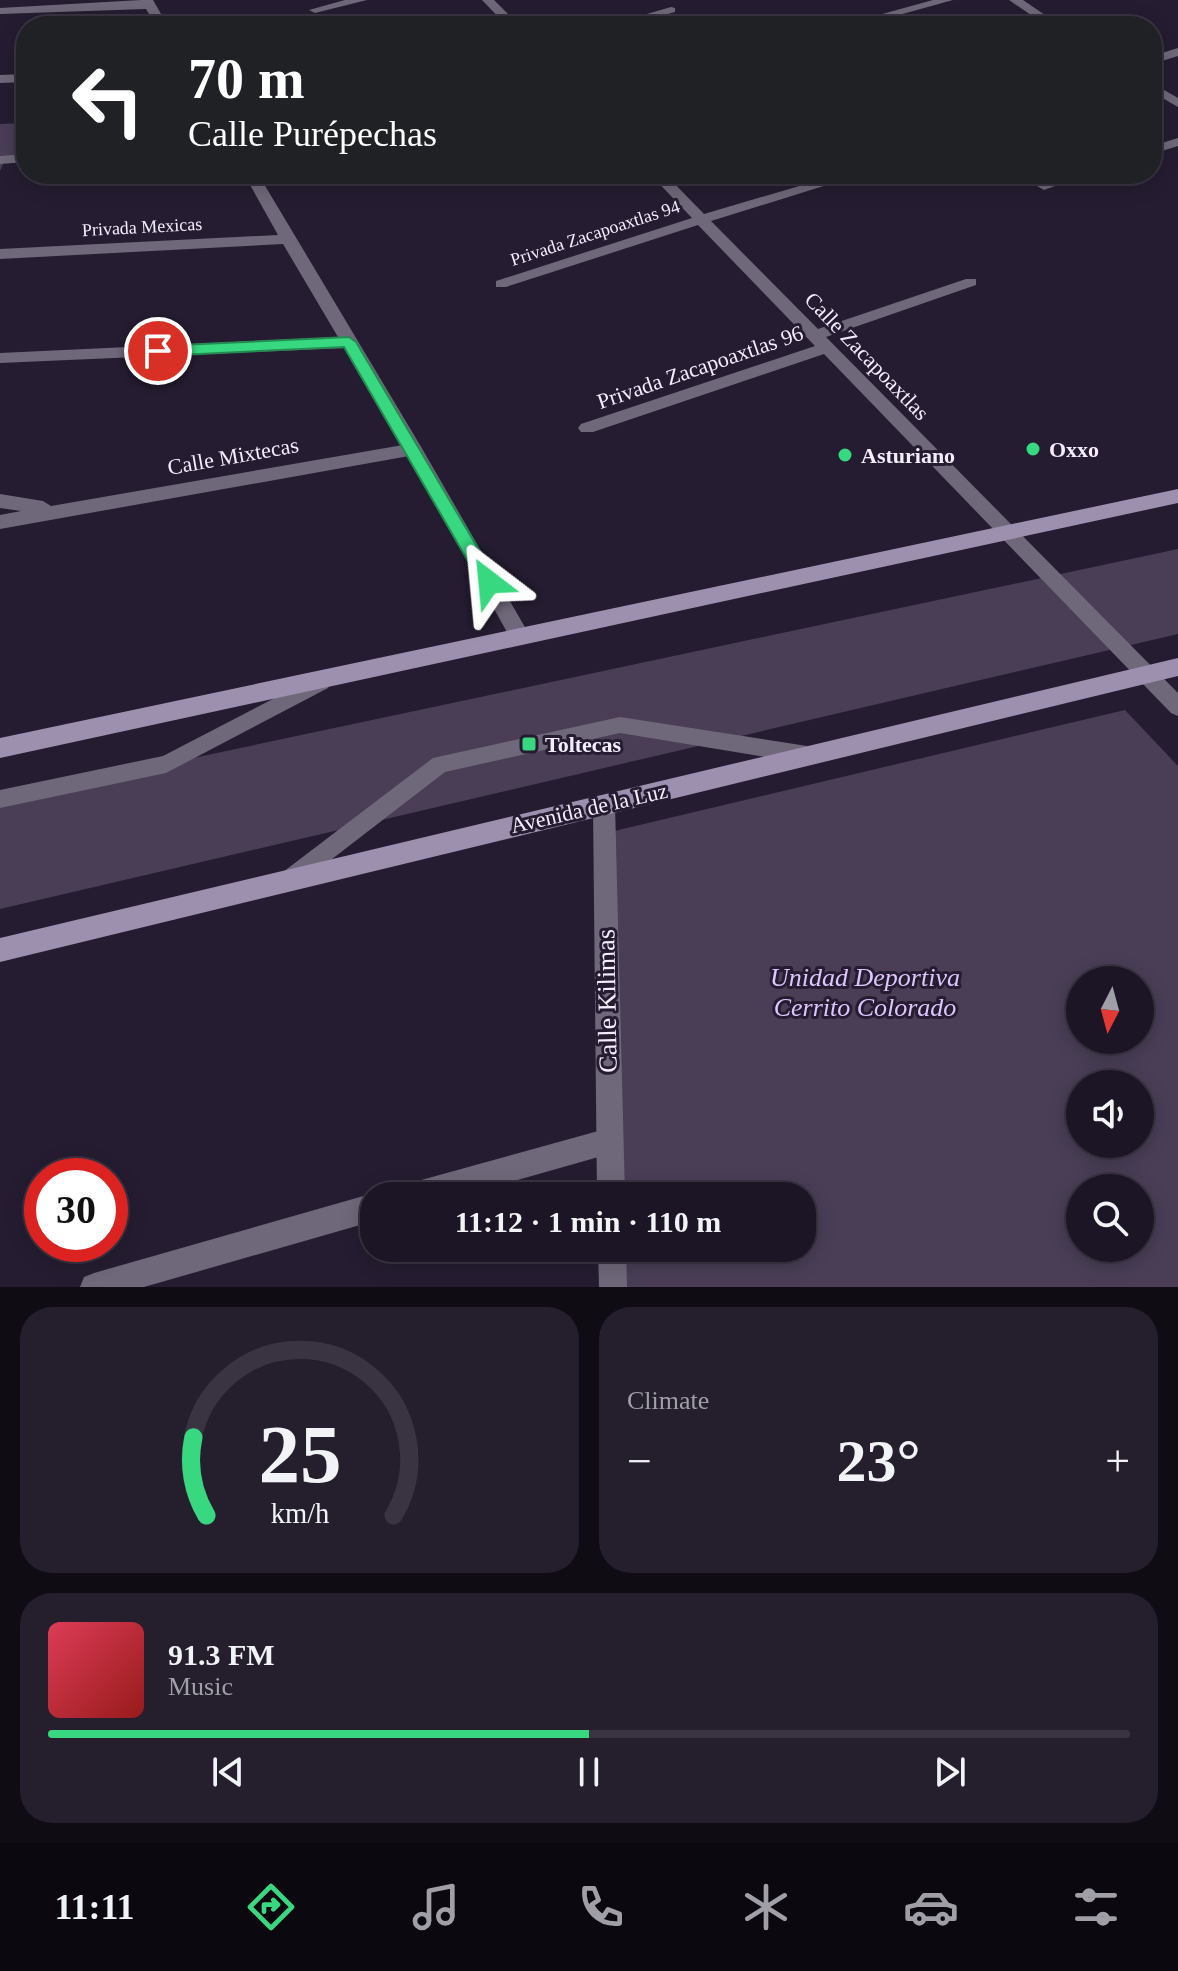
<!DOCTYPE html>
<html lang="en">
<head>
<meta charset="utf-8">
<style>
	:root { --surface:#1c1525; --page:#251e2d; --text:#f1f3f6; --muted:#a09fa7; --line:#3a3442; --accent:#37d880 }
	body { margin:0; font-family:"Times New Roman",serif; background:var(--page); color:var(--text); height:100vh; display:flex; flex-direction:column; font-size:30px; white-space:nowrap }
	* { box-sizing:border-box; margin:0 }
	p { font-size:26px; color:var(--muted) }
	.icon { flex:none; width:44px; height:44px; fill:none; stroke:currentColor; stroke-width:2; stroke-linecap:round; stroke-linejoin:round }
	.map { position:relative; height:1287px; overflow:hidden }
	.side { display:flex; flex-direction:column; gap:20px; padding:20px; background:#0f0c14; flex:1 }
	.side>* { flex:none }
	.hud { position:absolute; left:16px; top:16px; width:1146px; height:168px; border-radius:32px; box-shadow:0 4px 20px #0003,0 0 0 2px var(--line); background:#202124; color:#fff; overflow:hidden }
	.needle { width:52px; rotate:186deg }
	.tools { position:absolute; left:1066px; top:966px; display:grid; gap:16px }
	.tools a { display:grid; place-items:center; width:88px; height:88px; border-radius:50%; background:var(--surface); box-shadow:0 4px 20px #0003,0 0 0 2px var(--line); font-size:40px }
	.speed { position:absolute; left:24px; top:1158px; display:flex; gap:16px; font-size:40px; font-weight:700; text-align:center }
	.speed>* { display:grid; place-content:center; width:104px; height:104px; border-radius:50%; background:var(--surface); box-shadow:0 4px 20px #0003,0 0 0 2px var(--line); line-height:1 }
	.speed .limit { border:12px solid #d22; background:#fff; color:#111 }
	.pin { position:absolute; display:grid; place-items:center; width:68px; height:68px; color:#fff; margin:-34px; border:4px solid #fff; border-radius:50%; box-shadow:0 2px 8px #0007 }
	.me { position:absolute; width:88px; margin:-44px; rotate:331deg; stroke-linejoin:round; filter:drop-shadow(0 0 6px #0008) }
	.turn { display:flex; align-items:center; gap:28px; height:168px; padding:0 40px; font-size:36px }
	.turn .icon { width:104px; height:104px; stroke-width:2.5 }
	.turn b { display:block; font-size:56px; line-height:68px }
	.big { font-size:60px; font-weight:800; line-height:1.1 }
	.side .widget { flex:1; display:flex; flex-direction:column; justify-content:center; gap:12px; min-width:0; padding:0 28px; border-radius:32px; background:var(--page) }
	.side .dial { align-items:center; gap:0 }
	.dial svg { height:208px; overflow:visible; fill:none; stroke:var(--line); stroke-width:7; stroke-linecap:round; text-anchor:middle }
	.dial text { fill:var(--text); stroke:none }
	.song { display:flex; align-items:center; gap:24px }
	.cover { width:96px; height:96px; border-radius:12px; background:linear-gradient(135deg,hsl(350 70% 55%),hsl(0 70% 35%)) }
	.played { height:8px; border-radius:4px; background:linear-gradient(90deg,var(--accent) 50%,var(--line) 50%) }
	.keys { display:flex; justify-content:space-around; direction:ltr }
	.heat { display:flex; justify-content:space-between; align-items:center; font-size:44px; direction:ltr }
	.side .tiles { flex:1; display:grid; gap:20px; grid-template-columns:1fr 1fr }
	.widget:last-child { grid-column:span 2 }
	.trip { position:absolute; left:360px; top:1182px; width:456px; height:80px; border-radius:32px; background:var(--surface); box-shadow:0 4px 20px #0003,0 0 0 2px var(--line); font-weight:800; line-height:80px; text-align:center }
	.dock { display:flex; height:128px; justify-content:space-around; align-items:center; background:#0b080f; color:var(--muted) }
	.dock .icon { width:56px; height:56px }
	.dock .selected { color:var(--accent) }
	.dock b { font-size:36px; color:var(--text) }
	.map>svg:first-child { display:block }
	.green { fill:#493e56; fill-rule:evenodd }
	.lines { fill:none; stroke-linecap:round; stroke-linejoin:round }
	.service { fill:#6f687a; fill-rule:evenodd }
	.minor { fill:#6f687a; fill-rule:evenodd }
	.tertiary { fill:#6f687a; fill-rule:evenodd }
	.secondary { fill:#9c90ae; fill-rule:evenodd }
	.route { fill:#37d880; stroke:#248c53; stroke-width:2 }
	.poi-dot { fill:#37d880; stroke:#251c31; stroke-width:3 }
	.labels { text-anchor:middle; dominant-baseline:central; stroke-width:6; stroke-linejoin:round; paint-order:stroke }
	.far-street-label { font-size:18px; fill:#f3edfc; stroke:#251c31 }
	.street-label { font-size:22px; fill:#f3edfc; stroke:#251c31 }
	.poi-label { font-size:22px; font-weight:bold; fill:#f3edfc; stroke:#251c31; text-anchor:start }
	.near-park-label { font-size:26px; font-style:italic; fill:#ddc6fc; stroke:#251c31 }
	.near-street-label { font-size:26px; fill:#f3edfc; stroke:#251c31 }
</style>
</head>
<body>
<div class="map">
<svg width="1178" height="1287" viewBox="0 0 1178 1287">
	<rect width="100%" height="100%" fill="#251c31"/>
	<!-- green -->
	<g class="green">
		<path d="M26,123V160L4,162L0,171V124Z"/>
		<path d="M1178,549V634L0,909V799Z"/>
		<path d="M1125,710L1178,766V1287H625L624,1248H802V1196H622L610,832ZM1080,980H1140V1040H1080ZM1080,1084H1140V1144H1080ZM1080,1188H1140V1248H1080Z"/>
	</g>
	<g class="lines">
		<!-- service -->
		<g class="service">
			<path d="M321,674L328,676L330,682L328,688L166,773L0,808V790L163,756Z"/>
			<path d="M620,717L807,746L814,749L817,755L814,761L807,764L620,733L445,772L297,886L290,889L283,886L280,879L283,872L433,758Z"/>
		</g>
		<!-- minor -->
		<g class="minor">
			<path d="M141,0H153L168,26H156L146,9L0,14V8Z"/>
			<path d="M345,0H367L315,13L309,10Z"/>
			<path d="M482,0H494L520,26H507Z"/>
			<path d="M933,0H953L859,26H839Z"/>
			<path d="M1009,0H1023L1061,26H1047Z"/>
			<path d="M671,7L675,8V12L624,26H605Z"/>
			<path d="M1178,48V56L1152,64V56Z"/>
			<path d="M26,74V82L0,83V75Z"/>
			<path d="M1152,83L1178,98V107L1152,92Z"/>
			<path d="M1178,138V146L1152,154V146Z"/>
			<path d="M26,154V162L0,164V156Z"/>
			<path d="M244,174H258L420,445L526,629L529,635L526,641L519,643L512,641L409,456L0,529V515L21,511L0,508V494L43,501L51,506L403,445L345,348L0,363V353L338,337L283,244L0,259V249L278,235Z"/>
			<path d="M414,174H436L424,180H414Z"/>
			<path d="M650,174H665L704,214L840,174H862L711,221L818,329L966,279H976V285L826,337L1178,693V716L1171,713L824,354L593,432H581L578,428L581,424L815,346L698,225L506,287H496V281L692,218Z"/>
			<path d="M1067,174H1088L1044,190L1037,186Z"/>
			<path d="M609,1128L618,1132L622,1141L618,1150L609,1154L462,1196H400L404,1186L414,1182Z"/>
			<path d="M374,1193L381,1196H374V1221L144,1287H80L84,1277L94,1273Z"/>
		</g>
		<!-- tertiary -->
		<g class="tertiary">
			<path d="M604,795L612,798L615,805L625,1196H597L593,805L596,798Z"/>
			<path d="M598,1248H626L627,1287H599Z"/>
		</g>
		<!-- secondary -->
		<g class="secondary">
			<path d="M1178,489V503L0,758V738Z"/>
			<path d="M1178,658V676L0,962V938Z"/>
		</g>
	</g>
	<!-- route -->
	<path class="route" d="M349,337L356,342L495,577L498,582L495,587H483L344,347L158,356L151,351L158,346Z"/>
	<!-- markers -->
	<g class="poi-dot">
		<circle cx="1033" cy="449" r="8"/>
		<circle cx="845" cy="455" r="8"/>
		<rect x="521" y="736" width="16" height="16" rx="4"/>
	</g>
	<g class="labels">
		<!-- far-street labels -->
		<g class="far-street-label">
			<text transform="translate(142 227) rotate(-3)">Privada Mexicas</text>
			<text transform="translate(595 233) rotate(-18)">Privada Zacapoaxtlas 94</text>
		</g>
		<!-- street labels -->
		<g class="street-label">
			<text transform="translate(867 356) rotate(46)">Calle Zacapoaxtlas</text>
			<text transform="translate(700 367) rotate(-19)">Privada Zacapoaxtlas 96</text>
			<text transform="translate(233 456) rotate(-10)">Calle Mixtecas</text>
			<text transform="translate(589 808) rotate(-13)">Avenida de la Luz</text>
		</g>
		<!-- poi labels -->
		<g class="poi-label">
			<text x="1049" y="449">Oxxo</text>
			<text x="861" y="455">Asturiano</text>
			<text x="545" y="744">Toltecas</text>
		</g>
		<!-- near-park labels -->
		<g class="near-park-label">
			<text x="865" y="977">Unidad Deportiva<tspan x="865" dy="30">Cerrito Colorado</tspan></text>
		</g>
		<!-- near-street labels -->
		<g class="near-street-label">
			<text transform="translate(607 1001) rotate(-91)">Calle Kilimas</text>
		</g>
	</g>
</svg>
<div class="tools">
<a><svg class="needle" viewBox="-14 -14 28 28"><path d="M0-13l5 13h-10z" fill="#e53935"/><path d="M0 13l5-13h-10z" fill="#a09fa7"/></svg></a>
<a><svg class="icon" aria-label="sound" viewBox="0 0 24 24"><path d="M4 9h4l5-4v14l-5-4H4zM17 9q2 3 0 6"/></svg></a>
<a><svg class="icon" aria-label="search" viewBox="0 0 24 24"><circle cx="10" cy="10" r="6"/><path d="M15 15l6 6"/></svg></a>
</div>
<div class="speed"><div class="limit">30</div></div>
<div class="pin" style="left:158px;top:351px;background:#d93025"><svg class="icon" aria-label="arrive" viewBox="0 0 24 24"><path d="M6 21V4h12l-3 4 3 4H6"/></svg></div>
<svg class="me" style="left:489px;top:582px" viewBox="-20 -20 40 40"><path d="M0-17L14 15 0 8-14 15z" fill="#37d880" stroke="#fff" stroke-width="4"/></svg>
<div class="trip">11:12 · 1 min · 110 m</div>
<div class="hud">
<div class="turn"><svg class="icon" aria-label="left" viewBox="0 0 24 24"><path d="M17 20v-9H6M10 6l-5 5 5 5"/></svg><div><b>70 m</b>Calle Purépechas</div></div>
</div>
</div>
<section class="side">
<div class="tiles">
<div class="widget dial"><svg viewBox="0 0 100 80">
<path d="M14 69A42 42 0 1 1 86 69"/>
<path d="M14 69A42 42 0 0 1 9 39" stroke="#37d880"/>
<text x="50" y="56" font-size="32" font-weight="700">25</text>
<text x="50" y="72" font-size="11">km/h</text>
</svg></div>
<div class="widget"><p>Climate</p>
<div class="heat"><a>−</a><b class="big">23°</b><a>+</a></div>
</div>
<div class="widget">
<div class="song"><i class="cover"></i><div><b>91.3 FM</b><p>Music</p></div></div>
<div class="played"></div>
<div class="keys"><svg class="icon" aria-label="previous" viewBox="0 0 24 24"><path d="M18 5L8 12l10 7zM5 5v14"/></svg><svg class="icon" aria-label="pause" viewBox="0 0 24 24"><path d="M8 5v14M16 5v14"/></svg><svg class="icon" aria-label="next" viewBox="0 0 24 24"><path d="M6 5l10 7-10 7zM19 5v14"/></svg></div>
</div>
</div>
</section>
<nav class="dock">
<b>11:11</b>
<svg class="icon selected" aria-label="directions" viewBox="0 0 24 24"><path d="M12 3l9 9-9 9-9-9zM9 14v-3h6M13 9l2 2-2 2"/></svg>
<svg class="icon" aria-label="music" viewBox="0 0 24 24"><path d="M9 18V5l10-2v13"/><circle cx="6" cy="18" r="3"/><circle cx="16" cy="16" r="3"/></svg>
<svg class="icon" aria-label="phone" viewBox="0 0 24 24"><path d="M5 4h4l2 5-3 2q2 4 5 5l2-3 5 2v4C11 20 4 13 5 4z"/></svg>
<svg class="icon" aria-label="climate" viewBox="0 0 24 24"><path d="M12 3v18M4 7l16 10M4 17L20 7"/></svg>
<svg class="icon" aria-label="car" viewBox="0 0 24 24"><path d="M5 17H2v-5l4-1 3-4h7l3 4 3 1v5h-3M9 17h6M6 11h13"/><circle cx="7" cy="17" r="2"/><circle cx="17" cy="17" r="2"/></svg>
<svg class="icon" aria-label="filters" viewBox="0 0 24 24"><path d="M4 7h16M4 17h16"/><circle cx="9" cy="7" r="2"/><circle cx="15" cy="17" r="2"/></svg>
</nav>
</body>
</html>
